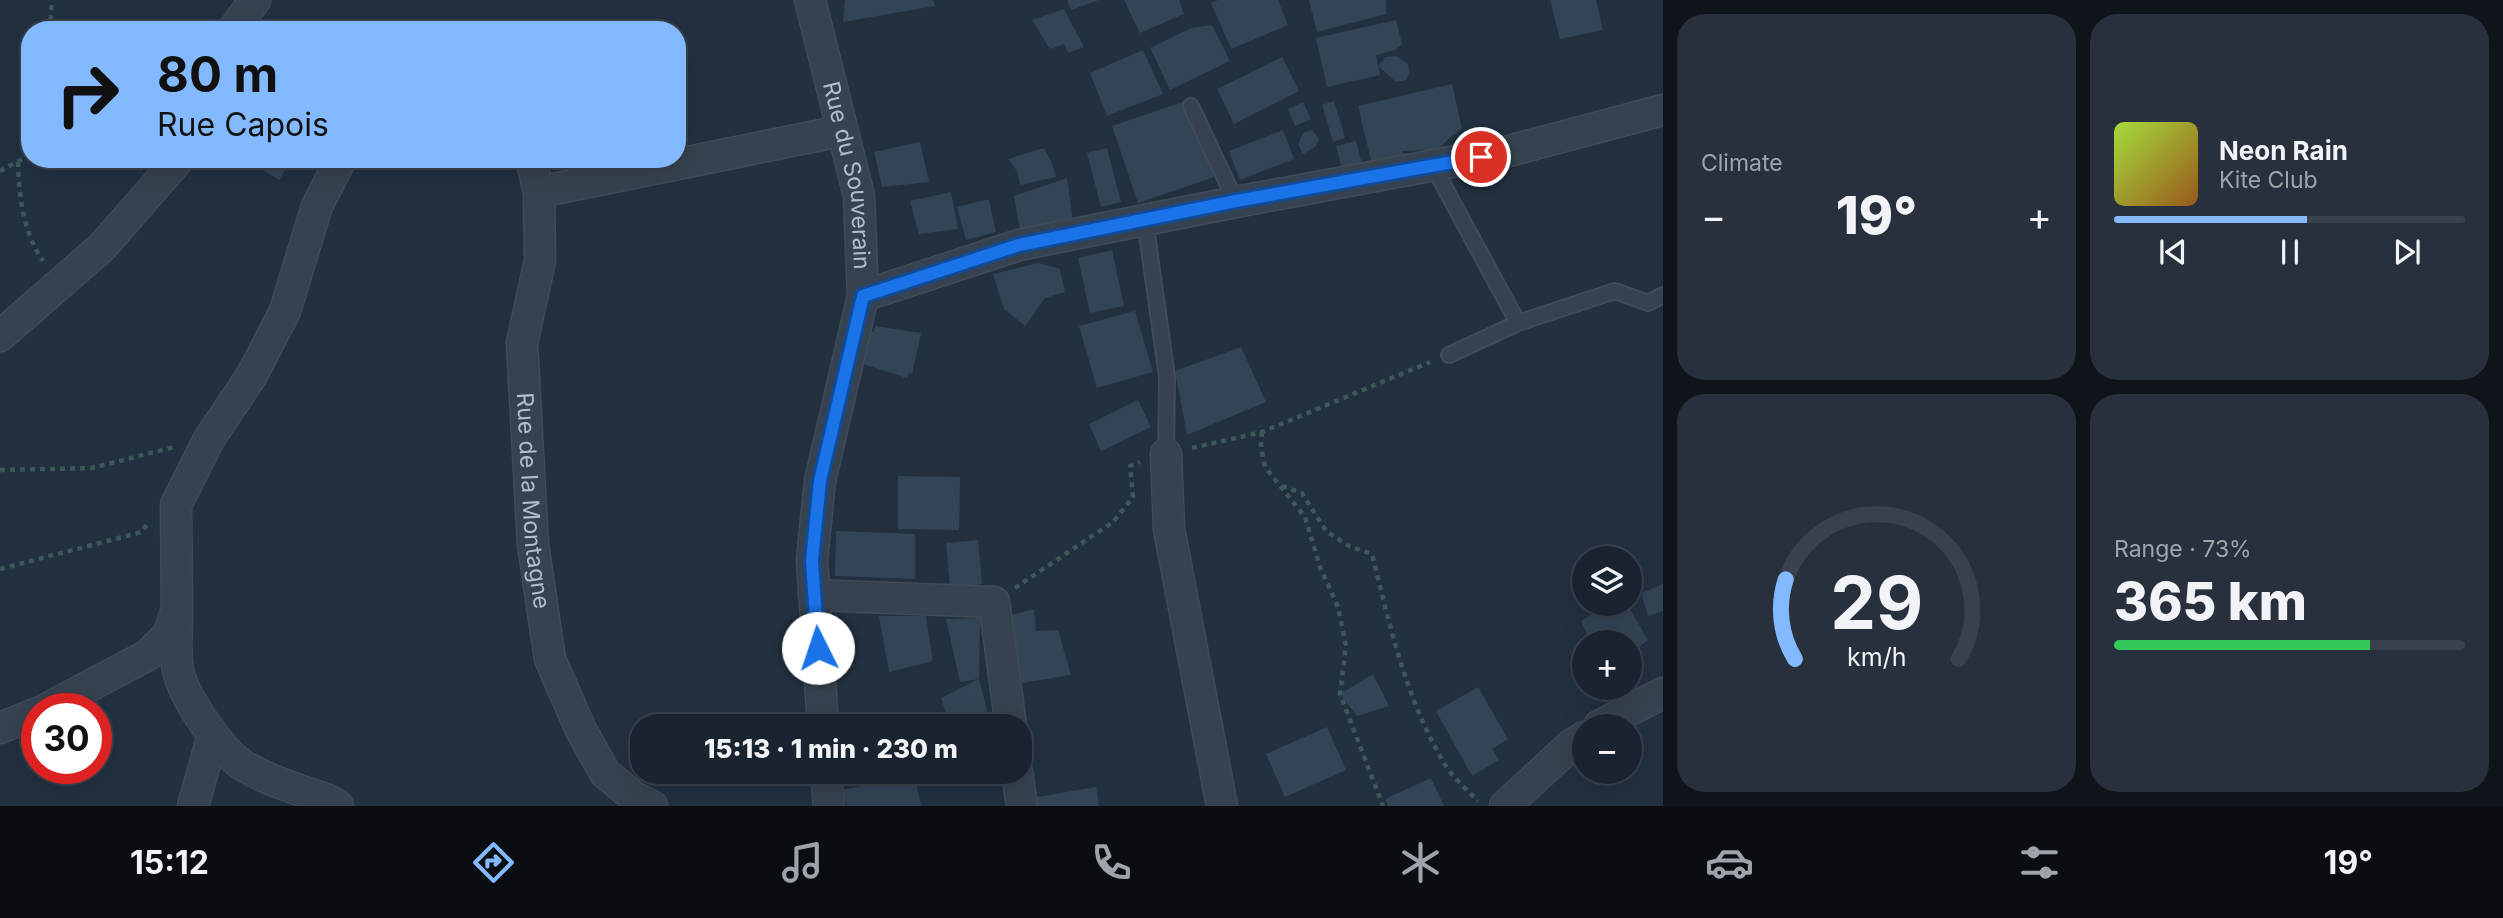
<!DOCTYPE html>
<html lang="en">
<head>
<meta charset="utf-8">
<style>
	:root { --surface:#1a2430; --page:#27303c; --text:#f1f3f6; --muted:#9fa4ab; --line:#38414c; --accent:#82b9ff }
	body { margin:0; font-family:Inter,sans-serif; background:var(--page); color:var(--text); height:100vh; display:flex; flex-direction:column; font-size:26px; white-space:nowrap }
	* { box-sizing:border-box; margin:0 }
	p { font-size:23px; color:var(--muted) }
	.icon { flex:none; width:38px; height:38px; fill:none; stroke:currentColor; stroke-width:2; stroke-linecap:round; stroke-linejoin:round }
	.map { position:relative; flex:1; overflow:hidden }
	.details { display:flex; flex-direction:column; gap:14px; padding:14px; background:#0e141a; width:840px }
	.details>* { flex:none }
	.hud { position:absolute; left:21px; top:21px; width:665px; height:147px; border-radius:28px; box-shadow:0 7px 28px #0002,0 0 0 2px var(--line); background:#82b9ff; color:#111; overflow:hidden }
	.buttons { position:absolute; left:1572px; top:546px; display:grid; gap:14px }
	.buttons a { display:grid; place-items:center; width:70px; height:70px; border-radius:50%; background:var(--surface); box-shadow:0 7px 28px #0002,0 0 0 2px var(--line); font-size:35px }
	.speed { position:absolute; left:21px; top:693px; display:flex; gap:14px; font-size:35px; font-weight:700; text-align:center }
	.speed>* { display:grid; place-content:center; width:91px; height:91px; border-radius:50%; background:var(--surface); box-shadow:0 7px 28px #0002,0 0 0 2px var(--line); line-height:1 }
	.speed .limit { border:10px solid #d22; background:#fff; color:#111 }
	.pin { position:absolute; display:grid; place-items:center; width:60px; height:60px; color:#fff; margin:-30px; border:4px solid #fff; border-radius:50%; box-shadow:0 2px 7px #0007 }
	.me { position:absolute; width:77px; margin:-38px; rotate:356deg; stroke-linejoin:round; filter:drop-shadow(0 0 5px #0008) }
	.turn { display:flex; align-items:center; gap:24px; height:147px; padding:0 21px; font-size:32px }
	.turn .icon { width:91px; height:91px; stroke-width:2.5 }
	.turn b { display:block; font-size:49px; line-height:60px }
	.big { font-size:52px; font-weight:800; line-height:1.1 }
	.details .widget { flex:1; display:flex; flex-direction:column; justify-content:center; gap:10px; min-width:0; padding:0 24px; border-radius:28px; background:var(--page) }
	.details .dial { align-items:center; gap:0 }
	.dial svg { height:182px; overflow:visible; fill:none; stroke:var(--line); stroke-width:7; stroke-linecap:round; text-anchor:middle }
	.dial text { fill:var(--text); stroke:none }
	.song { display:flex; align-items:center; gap:21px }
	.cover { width:84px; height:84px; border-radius:10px; background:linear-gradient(135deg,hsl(80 70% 55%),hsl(30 70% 35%)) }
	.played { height:7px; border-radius:4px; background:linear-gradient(90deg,var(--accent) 55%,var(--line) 55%) }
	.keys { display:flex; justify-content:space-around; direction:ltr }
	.heat { display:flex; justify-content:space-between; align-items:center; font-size:38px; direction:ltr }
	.charge { height:10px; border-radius:5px; background:linear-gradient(90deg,#34c759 73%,var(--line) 0) }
	.details .tiles { flex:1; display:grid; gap:14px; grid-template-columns:repeat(2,1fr) }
	.trip { position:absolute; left:630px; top:714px; width:402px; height:70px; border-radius:28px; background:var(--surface); box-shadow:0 7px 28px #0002,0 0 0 2px var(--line); font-weight:800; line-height:70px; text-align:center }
	.menu { display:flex; height:112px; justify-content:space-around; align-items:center; background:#0a0e13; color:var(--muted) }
	.menu .icon { width:49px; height:49px }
	.menu .current { color:var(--accent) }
	.menu b { font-size:32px; color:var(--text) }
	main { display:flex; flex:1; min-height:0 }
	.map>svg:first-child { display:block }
	.building { fill:#334456 }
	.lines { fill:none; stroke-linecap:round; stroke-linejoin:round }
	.service-casing { stroke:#3f4b58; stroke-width:18 }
	.minor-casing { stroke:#3f4b58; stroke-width:33 }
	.path { stroke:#3d5859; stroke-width:4.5; stroke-dasharray:5 5; stroke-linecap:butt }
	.service { stroke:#36424f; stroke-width:14 }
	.minor { stroke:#36424f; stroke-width:30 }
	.route-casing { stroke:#114b97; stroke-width:18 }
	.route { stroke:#1a73e8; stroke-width:12 }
	.labels { text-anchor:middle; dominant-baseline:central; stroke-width:7; stroke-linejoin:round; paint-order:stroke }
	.street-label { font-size:23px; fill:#b2bdcb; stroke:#1b2734 }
</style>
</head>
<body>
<main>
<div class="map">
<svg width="1663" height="806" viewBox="0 0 1663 806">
	<rect width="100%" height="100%" fill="#223040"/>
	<!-- building -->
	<g class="building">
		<path d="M845,0H933L935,6L843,22Z"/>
		<path d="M1067,0H1099L1071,10Z"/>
		<path d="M1124,0H1179L1184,14L1140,33Z"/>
		<path d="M1218,0H1278L1288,25L1231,49L1211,3Z"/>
		<path d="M1309,0H1386V14L1317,32Z"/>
		<path d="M1550,0H1596L1603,30L1560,39Z"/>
		<path d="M1064,9L1084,47L1068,53L1064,44L1050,49L1032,20Z"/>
		<path d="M1396,20L1402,44L1395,50L1376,55L1380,75L1327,87L1316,38Z"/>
		<path d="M1212,25L1230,61L1170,90L1150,48L1191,28Z"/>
		<path d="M1143,50L1163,94L1107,116L1090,73Z"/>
		<path d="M1397,56L1408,64L1409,73L1406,80L1396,82L1378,66L1386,57Z"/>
		<path d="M1282,57L1299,91L1234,124L1217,89Z"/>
		<path d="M1452,84L1462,128L1436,150L1402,151L1406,160L1373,168L1358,106Z"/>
		<path d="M1188,100L1214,177L1138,203L1112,126Z"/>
		<path d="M1334,101L1345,138L1333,142L1322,105Z"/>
		<path d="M1303,102L1311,119L1295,126L1288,109Z"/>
		<path d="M1283,130L1294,159L1240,180L1229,151Z"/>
		<path d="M1312,130L1319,139L1315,147L1303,154L1298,144L1303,133Z"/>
		<path d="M1356,141L1363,168L1343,173L1336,146Z"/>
		<path d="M920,142L929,182L882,187L874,152Z"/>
		<path d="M1044,148L1052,163L1056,177L1020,185L1017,171L1008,159Z"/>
		<path d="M1107,148L1121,202L1101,207L1087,153Z"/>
		<path d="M246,159H292L279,180Z"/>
		<path d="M1067,178L1074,227L1021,235L1014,196Z"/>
		<path d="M951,192L958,229L919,234L910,201Z"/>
		<path d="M985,200H989L996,232L966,240L957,207Z"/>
		<path d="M1112,250L1124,306L1090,313L1078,258Z"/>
		<path d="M1038,263L1060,269L1065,292L1045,298L1025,326L1004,309L993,274Z"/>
		<path d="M1135,311L1153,372L1097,388L1079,326Z"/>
		<path d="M876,326L921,333L912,374L909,373L907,378L860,363L868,345L869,331L873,332Z"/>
		<path d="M1241,347L1266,402L1187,435L1175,371Z"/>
		<path d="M1138,400L1151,427L1101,451L1089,424Z"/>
		<path d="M898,476L960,477L959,530L898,529Z"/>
		<path d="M836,531L915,534V579L835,576Z"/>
		<path d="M978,540L982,584L950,587L946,543Z"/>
		<path d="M1663,584V611L1648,616L1641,593Z"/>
		<path d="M1608,604H1627L1648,640L1629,655V642H1591L1581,621Z"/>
		<path d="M1034,609L1036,631L1058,630L1071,675L1016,684L1008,616Z"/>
		<path d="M879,616H926L933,661L889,672Z"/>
		<path d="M980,618L979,679L960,682L946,619Z"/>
		<path d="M1373,674L1389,706L1357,716L1340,694Z"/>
		<path d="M979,679L991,726H950L941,698Z"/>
		<path d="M1478,687L1508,739L1492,749L1499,760L1472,776L1436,711Z"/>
		<path d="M1327,727L1346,770L1285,797L1266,754Z"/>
		<path d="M914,774L921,806H847L843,790Z"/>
		<path d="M1431,778L1444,806H1388L1385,799Z"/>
		<path d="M1096,787L1099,806H1032L1031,798Z"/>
	</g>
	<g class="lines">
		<!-- service casing -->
		<g class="service-casing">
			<g id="service">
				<path d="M1191,106L1236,202"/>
				<path d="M1433,166L1518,323L1615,291L1648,303L1663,295"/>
				<path d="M1145,220L1167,377L1166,454"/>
				<path d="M1449,355L1518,323"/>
			</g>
		</g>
		<!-- minor casing -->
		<g class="minor-casing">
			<g id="minor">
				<path id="s1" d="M810,0L859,196L863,296L820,481L812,560L823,726"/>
				<path d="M233,30L255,0"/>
				<path id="s2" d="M531,159L539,192L540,261L522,343L533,545L550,659L581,730L605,773L634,797L652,806"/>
				<path d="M539,192L841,131"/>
				<path d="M863,296L1019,245L1236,202L1505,152L1663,110"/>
				<path d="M0,336L102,247L179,159"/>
				<path d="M1166,454L1169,529L1222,806"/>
				<path d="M814,595L994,602L1011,726"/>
				<path d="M177,615C177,634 174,656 179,674C186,700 221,752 244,766C269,781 300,790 328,800L338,806"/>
				<path d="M46,709L148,655L169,634L177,608L176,505L209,439L252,375L285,311L317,206L341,159"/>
				<path d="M1599,726L1663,693"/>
				<path d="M0,728L37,713"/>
				<path d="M826,772L829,806"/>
				<path d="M1017,772L1022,806"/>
				<path d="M193,806L213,735"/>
				<path d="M1505,806L1570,746L1584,737"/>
			</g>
		</g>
		<!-- path -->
		<g class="path">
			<path d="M50,30L52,0"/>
			<path d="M18,162C19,196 23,232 43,261"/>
			<path d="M0,171L30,155"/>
			<path d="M1262,432L1261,447L1265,467L1305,517L1320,567L1338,607L1346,646L1340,694L1383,806"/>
			<path d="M1192,448L1262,432L1430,362"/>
			<path d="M0,470L92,468L174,447"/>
			<path d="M1282,486L1302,493L1326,531L1349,546L1372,554C1390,625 1405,697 1443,761C1451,776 1466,789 1478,801"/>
			<path d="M0,569L142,532L147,524"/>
			<path d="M1015,588L1113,522L1133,497L1130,466L1140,462"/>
		</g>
		<!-- service -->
		<use href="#service" class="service"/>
		<!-- minor -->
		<use href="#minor" class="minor"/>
	</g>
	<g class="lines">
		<!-- route casing -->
		<g class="route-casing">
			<path id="route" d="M818,648L812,561L820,481L863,296L1019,245L1236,201L1481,157"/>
		</g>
		<!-- route -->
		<use href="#route" class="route"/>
	</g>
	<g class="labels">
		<!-- street labels -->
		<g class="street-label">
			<text stroke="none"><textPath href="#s1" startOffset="180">Rue du Souverain</textPath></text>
			<text stroke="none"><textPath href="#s2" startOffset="345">Rue de la Montagne</textPath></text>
		</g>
	</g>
</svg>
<div class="buttons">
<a><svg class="icon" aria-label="layers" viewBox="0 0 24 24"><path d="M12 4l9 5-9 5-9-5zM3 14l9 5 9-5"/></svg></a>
<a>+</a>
<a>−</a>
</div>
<div class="speed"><div class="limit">30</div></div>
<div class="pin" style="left:1481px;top:157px;background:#d93025"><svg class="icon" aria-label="arrive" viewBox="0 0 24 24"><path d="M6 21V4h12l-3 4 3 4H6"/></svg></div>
<svg class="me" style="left:818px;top:648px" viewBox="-20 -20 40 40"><circle r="19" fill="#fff"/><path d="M0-13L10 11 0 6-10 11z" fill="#1a73e8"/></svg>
<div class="trip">15:13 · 1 min · 230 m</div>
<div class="hud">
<div class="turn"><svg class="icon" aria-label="right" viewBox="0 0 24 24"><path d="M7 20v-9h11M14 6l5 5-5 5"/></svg><div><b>80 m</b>Rue Capois</div></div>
</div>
</div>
<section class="details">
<div class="tiles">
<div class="widget"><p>Climate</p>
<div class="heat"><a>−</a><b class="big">19°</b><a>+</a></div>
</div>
<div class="widget">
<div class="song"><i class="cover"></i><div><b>Neon Rain</b><p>Kite Club</p></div></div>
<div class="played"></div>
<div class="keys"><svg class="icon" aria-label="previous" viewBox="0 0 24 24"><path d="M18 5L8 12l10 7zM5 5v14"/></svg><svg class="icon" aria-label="pause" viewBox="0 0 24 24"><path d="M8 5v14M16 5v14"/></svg><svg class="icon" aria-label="next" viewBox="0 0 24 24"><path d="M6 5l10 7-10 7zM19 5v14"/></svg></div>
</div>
<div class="widget dial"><svg viewBox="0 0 100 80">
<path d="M14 69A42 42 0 1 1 86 69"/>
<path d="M14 69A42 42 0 0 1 10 34" stroke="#82b9ff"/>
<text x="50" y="56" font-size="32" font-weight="700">29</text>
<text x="50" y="72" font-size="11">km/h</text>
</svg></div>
<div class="widget"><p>Range · 73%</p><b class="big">365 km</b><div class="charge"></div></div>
</div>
</section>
</main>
<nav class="menu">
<b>15:12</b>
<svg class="icon current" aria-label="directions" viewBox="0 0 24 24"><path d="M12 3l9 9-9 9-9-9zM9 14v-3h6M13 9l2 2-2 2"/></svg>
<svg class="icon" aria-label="music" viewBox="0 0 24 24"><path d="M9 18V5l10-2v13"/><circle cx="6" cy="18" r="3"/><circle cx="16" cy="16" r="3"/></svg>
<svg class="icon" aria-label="phone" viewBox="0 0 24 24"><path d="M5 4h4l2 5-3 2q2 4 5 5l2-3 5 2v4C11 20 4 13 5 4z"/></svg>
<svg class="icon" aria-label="climate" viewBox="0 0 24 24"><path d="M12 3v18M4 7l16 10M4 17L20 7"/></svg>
<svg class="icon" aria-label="car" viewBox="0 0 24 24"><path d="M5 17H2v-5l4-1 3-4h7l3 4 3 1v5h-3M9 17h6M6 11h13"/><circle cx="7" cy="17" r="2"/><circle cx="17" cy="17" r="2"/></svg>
<svg class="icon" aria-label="filters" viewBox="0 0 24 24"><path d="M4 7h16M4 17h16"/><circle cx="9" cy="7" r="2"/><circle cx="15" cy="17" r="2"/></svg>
<b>19°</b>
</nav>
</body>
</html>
